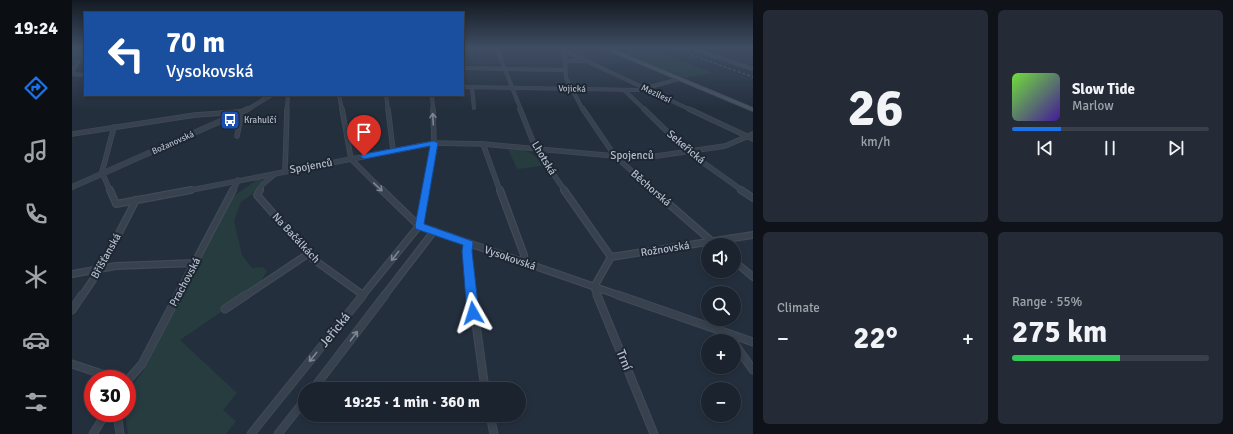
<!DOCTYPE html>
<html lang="en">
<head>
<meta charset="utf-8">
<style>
	:root { --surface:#1b232e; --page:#242b36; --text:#f1f3f6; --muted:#a0a4aa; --line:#39404a; --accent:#1a73e8 }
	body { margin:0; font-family:Signika,sans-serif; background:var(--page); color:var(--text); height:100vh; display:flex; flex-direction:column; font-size:15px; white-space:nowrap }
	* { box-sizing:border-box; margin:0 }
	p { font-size:13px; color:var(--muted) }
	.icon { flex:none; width:22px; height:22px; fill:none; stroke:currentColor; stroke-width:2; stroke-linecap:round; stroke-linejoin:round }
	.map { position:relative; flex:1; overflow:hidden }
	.details { display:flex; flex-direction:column; gap:10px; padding:10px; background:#0f1319; width:480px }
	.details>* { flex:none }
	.top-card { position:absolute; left:12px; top:12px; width:380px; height:84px; border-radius:0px; box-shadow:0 2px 6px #0003,0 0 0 1px var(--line); background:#1a4fa0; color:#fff; overflow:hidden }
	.buttons { position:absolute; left:629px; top:238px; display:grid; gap:8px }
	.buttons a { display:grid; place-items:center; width:40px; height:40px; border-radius:50%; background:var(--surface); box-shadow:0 2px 6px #0003,0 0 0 1px var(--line); font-size:20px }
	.speed { position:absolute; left:12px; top:370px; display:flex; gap:8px; font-size:20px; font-weight:700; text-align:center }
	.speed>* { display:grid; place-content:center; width:52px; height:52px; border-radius:50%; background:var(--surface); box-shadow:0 2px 6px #0003,0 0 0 1px var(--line); line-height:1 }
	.speed .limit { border:6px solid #d22; background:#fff; color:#111 }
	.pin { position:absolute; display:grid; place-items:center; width:34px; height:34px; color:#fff; margin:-41px -17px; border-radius:50% 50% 50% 0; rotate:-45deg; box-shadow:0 0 4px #0007 }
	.pin .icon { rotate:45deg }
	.me { position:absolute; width:44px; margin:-22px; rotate:354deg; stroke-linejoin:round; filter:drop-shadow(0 0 3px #0008) }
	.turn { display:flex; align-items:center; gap:14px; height:84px; padding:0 16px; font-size:18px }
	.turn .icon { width:52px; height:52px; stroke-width:2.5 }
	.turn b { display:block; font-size:28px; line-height:34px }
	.big { font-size:30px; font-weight:800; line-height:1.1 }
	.details .tile { flex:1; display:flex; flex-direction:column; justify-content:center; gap:6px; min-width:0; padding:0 14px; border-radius:6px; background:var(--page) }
	.details .dial { align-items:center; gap:0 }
	.dial b { font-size:52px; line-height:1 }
	.song { display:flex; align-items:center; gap:12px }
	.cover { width:48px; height:48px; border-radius:6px; background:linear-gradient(135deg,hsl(100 70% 55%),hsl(260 70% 35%)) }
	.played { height:4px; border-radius:2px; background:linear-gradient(90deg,var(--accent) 25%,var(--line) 25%) }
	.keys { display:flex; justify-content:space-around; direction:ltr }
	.heat { display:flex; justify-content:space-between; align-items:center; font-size:22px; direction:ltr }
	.charge { height:6px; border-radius:3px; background:linear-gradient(90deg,#34c759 55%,var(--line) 0) }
	.details .tiles { flex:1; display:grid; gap:10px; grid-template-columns:repeat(2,1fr) }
	.trip { position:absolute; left:226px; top:382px; width:228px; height:40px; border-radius:20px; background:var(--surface); box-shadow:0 2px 6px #0003,0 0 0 1px var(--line); font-weight:800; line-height:40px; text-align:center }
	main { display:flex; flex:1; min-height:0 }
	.tab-bar { display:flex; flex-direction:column; width:72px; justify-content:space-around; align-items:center; background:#0b0e12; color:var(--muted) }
	.tab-bar .icon { width:28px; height:28px }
	.tab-bar .on { color:var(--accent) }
	.tab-bar b { font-size:18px; color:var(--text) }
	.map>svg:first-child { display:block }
	.green { fill:#263c3f }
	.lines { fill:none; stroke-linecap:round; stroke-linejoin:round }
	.minor-far3-casing { stroke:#414a57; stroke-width:4 }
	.minor-far2-casing { stroke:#414a57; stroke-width:5.5 }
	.minor-far1-casing { stroke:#414a57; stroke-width:8 }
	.minor-casing { stroke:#414a57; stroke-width:9 }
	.tertiary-far1-casing { stroke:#414a57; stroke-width:4.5 }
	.tertiary-casing { stroke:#414a57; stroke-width:6 }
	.secondary-casing { stroke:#414a57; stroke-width:2 }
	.minor-far3 { stroke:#38414e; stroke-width:3 }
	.minor-far2 { stroke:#38414e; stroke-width:4 }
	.minor-far1 { stroke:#38414e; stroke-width:5.5 }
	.minor { stroke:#38414e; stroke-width:7 }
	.tertiary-far1 { stroke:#38414e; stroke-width:3.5 }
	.tertiary { stroke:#38414e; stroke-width:5 }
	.secondary { fill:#465061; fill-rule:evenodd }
	.rail { stroke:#5a6575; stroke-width:1; stroke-dasharray:2.5 2.5; stroke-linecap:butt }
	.oneway { stroke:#7c8592 }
	.route { fill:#1a73e8; stroke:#114b97 }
	.labels { text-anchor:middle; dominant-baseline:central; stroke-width:4; stroke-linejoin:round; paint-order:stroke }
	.far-street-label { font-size:9px; fill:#b4bcc9; stroke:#1d2633 }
	.far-poi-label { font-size:9px; fill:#b4bcc9; stroke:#1d2633; text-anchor:start }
	.street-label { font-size:11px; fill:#b4bcc9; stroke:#1d2633 }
	.near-street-label { font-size:13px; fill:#b4bcc9; stroke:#1d2633 }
</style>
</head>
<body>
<main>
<nav class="tab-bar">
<b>19:24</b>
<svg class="icon on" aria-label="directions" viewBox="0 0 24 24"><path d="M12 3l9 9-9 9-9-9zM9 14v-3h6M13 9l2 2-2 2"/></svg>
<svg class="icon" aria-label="music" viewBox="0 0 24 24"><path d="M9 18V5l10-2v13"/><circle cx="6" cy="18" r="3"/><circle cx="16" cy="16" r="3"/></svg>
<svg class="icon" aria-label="phone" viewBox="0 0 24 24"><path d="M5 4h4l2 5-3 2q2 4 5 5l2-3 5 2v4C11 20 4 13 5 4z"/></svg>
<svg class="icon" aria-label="climate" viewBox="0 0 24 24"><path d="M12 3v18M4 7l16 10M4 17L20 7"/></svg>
<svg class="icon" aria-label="car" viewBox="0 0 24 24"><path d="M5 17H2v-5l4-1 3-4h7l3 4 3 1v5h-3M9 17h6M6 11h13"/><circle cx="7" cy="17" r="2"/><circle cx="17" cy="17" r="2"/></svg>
<svg class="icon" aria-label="filters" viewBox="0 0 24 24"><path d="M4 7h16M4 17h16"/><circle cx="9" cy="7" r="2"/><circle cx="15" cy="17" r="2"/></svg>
</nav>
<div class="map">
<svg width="681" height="434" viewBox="0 0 681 434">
	<rect width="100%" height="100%" fill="#242f3e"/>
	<!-- green -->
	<g class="green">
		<path d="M0,48H13V62L3,64L0,69Z"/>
		<path d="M569,48H577L641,73L613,78L552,53Z"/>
		<path d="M436,149C454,150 460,150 471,166L445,169Z"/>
		<path d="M186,179L191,180L179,195L169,202L162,221L170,255L180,268L191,267L195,271L186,287L108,340L165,393L151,410L164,421L154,434H56L53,413H55L60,386L72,370L123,266L159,198Z"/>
	</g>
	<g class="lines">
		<!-- minor-far3 casing -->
		<g class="minor-far3-casing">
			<g id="minor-far3">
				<path d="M399,48L425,49L449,110"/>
				<path d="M487,48L619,110"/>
				<path d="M618,48L681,69"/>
				<path d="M490,50L493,61L494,78L511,110"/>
				<path d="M493,61H512"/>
				<path d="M391,68L492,70"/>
				<path d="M0,72L6,62"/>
				<path d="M0,74L13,75"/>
				<path d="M391,87L567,90L607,79"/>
				<path d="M400,88L402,108"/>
				<path d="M552,90L573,110"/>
				<path d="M267,95L270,110"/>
				<path d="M314,95L316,110"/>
				<path d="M360,95L361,110"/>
				<path d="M215,110L216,95"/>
			</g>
		</g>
		<!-- minor-far2 casing -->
		<g class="minor-far2-casing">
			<g id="minor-far2">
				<path d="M270,109L279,159L311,191"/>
				<path d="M316,109L321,150"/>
				<path d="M448,109L464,149L493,191"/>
				<path d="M511,109L543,156L582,191"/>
				<path d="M572,109L615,151L671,191"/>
				<path d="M617,109L681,139"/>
				<path d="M0,134L123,115L167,112L170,113L165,136"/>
				<path d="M411,144L428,191"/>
				<path d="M213,171L215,109"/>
				<path d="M38,191L30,172L42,127"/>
				<path d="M114,191L362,143L411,144L543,156H585L653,146L681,134"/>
				<path d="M161,191L166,180"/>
				<path d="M187,191L190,185L203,174"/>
				<path d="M353,191L362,143L361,109"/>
			</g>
		</g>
		<!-- minor-far1 casing -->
		<g class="minor-far1-casing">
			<g id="minor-far1">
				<path d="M38,190L44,204L119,190"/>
				<path d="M188,190L185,195L241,259L291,295"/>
				<path d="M310,190L347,226L549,296"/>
				<path d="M428,190L452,255V263"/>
				<path d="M492,190L539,257"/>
				<path d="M581,190L644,245"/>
				<path d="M669,190L681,198"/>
				<path d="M396,243L395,251L400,296"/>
				<path d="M662,261L681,277"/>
				<path d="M0,274L44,266L123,263"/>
				<path d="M10,296L29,268L64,200"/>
				<path d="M105,296L161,190"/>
				<path d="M173,296L236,254"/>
				<path d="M290,296L347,226L354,190"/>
				<path d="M312,296L362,231"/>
				<path d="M526,296L522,287L539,257L681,235"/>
			</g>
		</g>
		<!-- minor casing -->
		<g class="minor-casing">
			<g id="minor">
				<path d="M400,295L413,389"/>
				<path d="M525,295L582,434"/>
				<path d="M546,295L681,342"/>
				<path d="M153,309L174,295"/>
				<path d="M0,310L10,295"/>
				<path d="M662,343L681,370"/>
				<path d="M0,364L45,379"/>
				<path d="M55,381L70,364L106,295"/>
				<path d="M241,389L313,295"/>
				<path d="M48,413L46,420L48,434"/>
				<path d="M418,415L422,434"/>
				<path d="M21,434L34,413"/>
				<path d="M179,434L291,295"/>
				<path d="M206,434L233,400"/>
			</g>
		</g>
		<!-- tertiary-far1 casing -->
		<g class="tertiary-far1-casing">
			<path id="tertiary-far1" d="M175,110L199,95"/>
		</g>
		<!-- tertiary casing -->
		<g class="tertiary-casing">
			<path id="tertiary" d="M0,187L176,109"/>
		</g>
		<!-- secondary casing -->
		<g class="secondary-casing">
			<path id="secondary" d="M531,48H537L681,108V111Z"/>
		</g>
		<!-- minor-far3 -->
		<use href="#minor-far3" class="minor-far3"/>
		<!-- minor-far2 -->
		<use href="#minor-far2" class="minor-far2"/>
		<!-- minor-far1 -->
		<use href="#minor-far1" class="minor-far1"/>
		<!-- minor -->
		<use href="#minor" class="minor"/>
		<!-- tertiary-far1 -->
		<use href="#tertiary-far1" class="tertiary-far1"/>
		<!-- tertiary -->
		<use href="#tertiary" class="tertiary"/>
		<!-- secondary -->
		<use href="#secondary" class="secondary"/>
		<!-- rail -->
		<path class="rail" d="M600,48L681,77"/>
	</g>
	<!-- one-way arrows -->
	<defs><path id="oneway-shaft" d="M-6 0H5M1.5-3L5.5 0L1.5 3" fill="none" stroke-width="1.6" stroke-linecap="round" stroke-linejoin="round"/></defs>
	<g class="oneway">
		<use href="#oneway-shaft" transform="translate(361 119) rotate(-93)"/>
		<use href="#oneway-shaft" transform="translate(306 187) rotate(44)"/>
		<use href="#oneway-shaft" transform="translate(323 256) rotate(129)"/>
		<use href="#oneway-shaft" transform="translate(282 336) rotate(-53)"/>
		<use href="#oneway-shaft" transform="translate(241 357) rotate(129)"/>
	</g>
	<!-- sky -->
	<linearGradient id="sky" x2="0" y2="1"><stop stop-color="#141a22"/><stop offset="0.44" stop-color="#3f4d63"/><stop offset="1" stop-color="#3f4d63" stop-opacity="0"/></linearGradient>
	<rect width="681" height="109" fill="url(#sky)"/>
	<!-- route -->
	<path class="route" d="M362,141L366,143L352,224L400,241L401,243L400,251L407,313L405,316L401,318L397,316L395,313L390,251L391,245L344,229L343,226L358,146L292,159L288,156L292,154Z"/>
	<!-- icons -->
	<defs>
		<g id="bus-square" transform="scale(1)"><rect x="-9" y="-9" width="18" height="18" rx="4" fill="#1a4fb4" stroke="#1d2633"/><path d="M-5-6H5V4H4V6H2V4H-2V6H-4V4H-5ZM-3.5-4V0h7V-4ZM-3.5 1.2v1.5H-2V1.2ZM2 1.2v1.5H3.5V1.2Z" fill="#fff"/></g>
	</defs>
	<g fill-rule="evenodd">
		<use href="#bus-square" x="158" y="120"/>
	</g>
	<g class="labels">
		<!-- far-street labels -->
		<g class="far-street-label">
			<text transform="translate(500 89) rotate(1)">Vojická</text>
			<text transform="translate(584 94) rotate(25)">Mezilesí</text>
			<text transform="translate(101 143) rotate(-24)">Božanovská</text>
		</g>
		<!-- far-poi labels -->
		<g class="far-poi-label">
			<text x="172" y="120">Krahulčí</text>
		</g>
		<!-- street labels -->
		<g class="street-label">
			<text transform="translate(614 147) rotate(40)">Sekeřická</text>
			<text x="560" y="155">Spojenců</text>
			<text transform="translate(472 158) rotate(59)">Lhotská</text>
			<text transform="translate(239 166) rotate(-10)">Spojenců</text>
			<text transform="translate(579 188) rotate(41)">Běchorská</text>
			<text transform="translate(224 238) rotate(47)">Na Bačálkách</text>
			<text transform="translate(593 249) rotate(-9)">Rožnovská</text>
			<text transform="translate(34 256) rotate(-61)">Bříšťanská</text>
			<text transform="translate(438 258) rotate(19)">Vysokovská</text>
			<text transform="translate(113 282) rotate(-62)">Prachovská</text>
		</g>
		<!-- near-street labels -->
		<g class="near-street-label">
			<text transform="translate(263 330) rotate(-51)">Jeřická</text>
			<text transform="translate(552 360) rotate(68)">Trní</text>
		</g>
	</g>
</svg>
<div class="buttons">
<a><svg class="icon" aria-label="sound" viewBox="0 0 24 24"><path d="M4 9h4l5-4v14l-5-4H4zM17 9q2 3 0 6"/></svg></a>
<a><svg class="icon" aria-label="search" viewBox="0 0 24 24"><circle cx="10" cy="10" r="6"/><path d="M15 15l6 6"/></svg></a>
<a>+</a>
<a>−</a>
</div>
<div class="speed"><div class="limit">30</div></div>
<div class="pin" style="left:292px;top:156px;background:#d93025"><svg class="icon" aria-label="arrive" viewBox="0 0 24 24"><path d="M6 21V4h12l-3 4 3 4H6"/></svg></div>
<svg class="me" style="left:401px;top:313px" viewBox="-20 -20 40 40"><path d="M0-17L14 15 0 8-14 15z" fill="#1a73e8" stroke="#fff" stroke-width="4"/></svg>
<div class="trip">19:25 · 1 min · 360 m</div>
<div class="top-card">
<div class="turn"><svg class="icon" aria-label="left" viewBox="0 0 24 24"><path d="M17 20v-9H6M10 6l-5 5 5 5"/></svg><div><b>70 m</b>Vysokovská</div></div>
</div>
</div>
<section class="details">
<div class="tiles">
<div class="tile dial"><b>26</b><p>km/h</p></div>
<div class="tile">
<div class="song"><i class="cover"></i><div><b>Slow Tide</b><p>Marlow</p></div></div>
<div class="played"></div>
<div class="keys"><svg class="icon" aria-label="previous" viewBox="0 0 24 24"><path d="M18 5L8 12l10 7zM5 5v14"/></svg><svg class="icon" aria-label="pause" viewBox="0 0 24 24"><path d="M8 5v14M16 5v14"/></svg><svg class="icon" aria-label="next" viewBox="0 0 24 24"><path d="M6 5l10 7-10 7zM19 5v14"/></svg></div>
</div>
<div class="tile"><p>Climate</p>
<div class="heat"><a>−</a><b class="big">22°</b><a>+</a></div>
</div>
<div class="tile"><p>Range · 55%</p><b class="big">275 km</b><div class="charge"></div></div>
</div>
</section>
</main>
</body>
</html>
